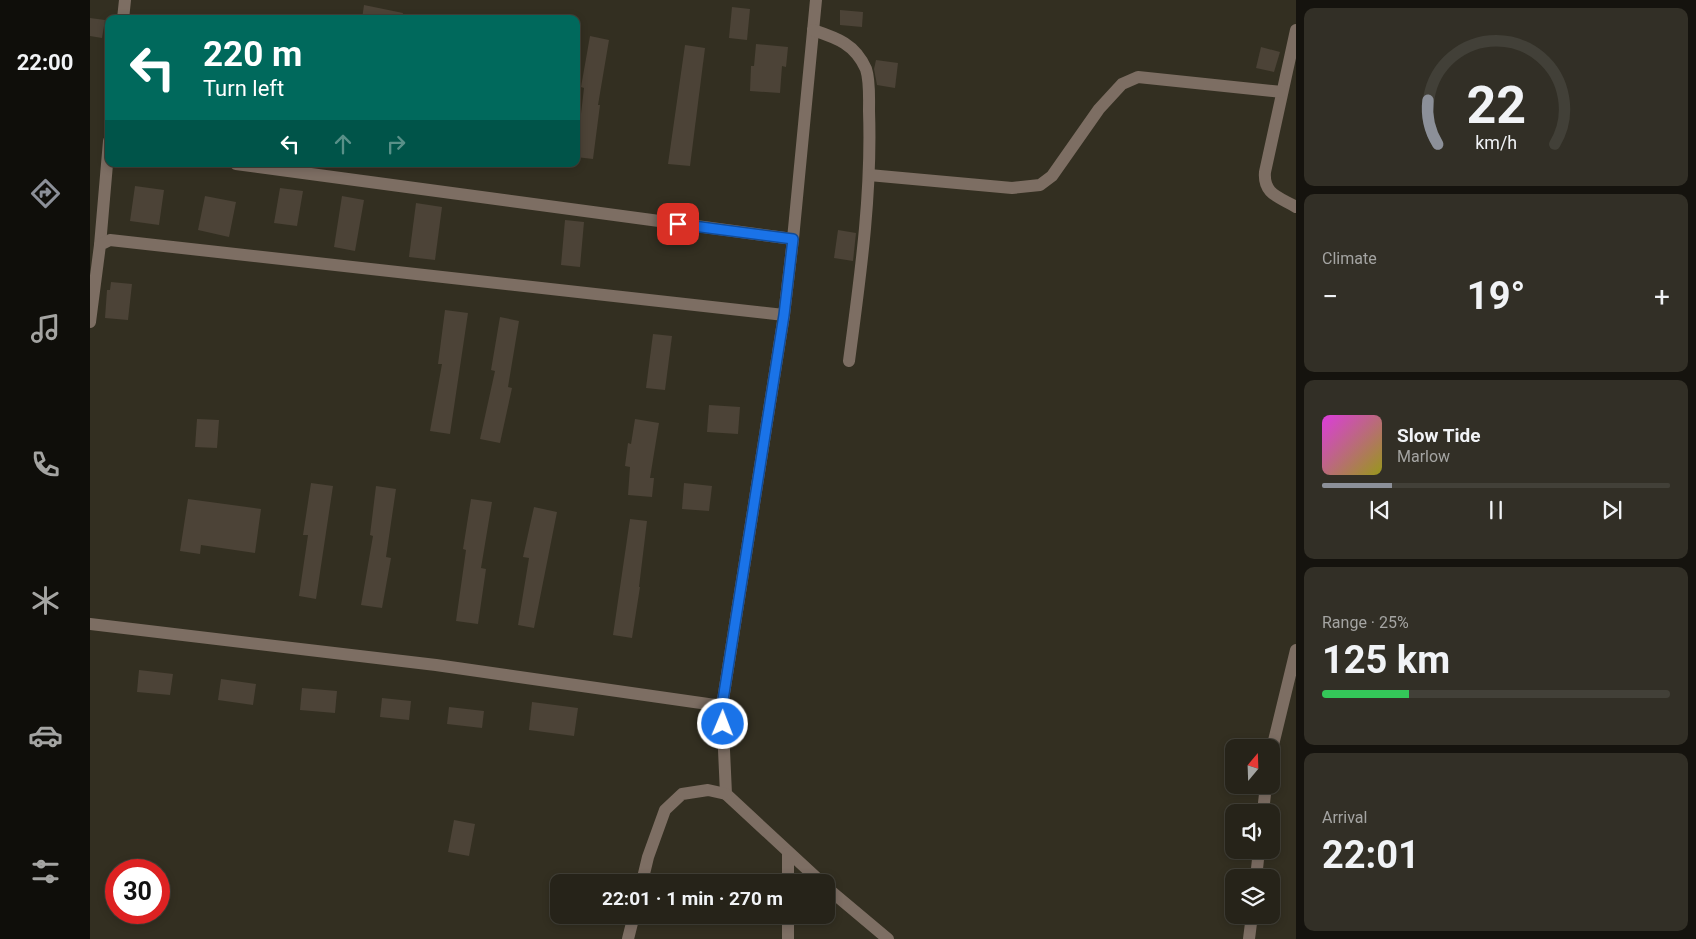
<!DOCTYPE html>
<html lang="en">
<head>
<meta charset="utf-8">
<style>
	:root { --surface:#262319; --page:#322f26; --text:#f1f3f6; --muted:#a4a4a2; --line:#424038; --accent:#8c9099 }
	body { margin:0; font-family:Roboto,sans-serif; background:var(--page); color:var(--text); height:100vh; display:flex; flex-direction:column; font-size:19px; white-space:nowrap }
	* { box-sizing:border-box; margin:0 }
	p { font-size:16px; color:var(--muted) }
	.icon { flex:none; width:28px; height:28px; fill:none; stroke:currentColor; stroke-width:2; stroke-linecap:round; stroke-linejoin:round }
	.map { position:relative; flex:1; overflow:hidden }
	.details { display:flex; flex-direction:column; gap:8px; padding:8px; background:#15130e; width:400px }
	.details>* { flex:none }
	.top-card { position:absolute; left:15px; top:15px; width:475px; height:152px; border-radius:10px; box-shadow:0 2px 8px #0003,0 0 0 1px var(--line); background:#00695c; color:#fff; overflow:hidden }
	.needle { width:32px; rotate:19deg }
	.tools { position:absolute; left:1135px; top:739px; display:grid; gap:10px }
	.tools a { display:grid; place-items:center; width:55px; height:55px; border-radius:10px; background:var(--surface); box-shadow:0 2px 8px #0003,0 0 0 1px var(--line); font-size:25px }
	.speed { position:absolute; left:15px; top:859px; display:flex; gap:10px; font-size:25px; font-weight:700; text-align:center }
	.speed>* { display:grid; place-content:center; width:65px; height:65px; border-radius:50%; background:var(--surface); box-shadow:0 2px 8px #0003,0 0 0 1px var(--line); line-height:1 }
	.speed .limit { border:8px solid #d22; background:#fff; color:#111 }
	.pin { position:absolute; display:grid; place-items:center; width:42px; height:42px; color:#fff; margin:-21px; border-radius:10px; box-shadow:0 2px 8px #0006 }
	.me { position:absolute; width:55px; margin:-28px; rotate:1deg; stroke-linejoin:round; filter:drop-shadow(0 0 4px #0008) }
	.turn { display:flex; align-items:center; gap:18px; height:105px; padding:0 15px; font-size:22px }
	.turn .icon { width:65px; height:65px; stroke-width:2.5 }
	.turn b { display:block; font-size:35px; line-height:42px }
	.lanes { display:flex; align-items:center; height:48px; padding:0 15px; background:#0003; justify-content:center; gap:25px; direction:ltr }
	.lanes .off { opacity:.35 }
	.big { font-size:38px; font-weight:700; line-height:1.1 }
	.details .widget { flex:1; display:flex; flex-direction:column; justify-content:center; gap:8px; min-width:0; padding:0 18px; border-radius:10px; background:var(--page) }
	.details .dial { align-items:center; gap:0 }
	.dial svg { height:130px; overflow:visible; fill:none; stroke:var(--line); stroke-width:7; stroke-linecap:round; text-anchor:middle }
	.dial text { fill:var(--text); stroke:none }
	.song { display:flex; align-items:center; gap:15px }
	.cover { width:60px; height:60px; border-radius:8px; background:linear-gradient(135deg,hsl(300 70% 55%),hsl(60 70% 35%)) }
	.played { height:5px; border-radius:2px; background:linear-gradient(90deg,var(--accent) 20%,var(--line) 20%) }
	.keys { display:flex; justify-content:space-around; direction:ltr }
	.heat { display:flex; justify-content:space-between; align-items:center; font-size:28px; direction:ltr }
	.charge { height:8px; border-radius:4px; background:linear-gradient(90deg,#34c759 25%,var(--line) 0) }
	.trip { position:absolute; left:460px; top:874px; width:285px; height:50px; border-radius:10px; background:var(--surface); box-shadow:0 2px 8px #0003,0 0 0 1px var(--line); font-weight:700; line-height:50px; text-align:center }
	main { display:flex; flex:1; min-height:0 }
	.tabs { display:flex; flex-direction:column; width:90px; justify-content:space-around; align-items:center; background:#0f0e0a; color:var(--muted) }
	.tabs .icon { width:35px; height:35px }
	.tabs .current { color:var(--accent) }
	.tabs b { font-size:22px; color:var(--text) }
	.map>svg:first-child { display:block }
	.building { fill:#4c4337 }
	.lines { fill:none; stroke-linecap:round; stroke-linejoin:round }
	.minor { stroke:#7d6e63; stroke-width:12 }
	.route-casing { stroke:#114b97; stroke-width:12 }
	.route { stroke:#1a73e8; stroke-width:9 }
</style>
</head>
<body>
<main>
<nav class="tabs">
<b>22:00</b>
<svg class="icon current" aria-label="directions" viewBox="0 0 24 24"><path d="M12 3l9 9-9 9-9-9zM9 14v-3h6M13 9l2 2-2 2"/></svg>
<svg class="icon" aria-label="music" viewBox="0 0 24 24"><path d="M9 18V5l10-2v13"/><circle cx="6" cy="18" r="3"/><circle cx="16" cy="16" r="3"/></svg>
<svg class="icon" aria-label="phone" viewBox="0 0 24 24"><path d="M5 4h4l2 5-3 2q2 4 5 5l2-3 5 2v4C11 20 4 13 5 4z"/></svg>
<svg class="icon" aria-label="climate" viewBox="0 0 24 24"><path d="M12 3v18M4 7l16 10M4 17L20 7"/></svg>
<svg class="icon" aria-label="car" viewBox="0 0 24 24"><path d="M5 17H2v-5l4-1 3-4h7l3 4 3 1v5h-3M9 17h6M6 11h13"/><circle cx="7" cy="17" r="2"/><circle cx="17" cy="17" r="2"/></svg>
<svg class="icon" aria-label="filters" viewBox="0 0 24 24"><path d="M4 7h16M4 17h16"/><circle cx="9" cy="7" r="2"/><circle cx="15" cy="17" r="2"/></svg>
</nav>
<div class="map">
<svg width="1206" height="939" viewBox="0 0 1206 939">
	<rect width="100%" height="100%" fill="#332f21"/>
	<!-- building -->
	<g class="building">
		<path d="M274,5L313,13L312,19H272Z"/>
		<path d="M642,7L660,9L657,40L639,38Z"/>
		<path d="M750,10L773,12L772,27L750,25Z"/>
		<path d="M0,18L15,20L12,38L0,36Z"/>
		<path d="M500,36L519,40L508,105H510L503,159L486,157L494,88L491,87Z"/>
		<path d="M666,44L698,47L696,67L692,66L690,93L660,91L661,66H664Z"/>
		<path d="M595,45L615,48L600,166L578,164Z"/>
		<path d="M1171,47L1190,52L1184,72L1166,68Z"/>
		<path d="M786,60L808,63L805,88L787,85L784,69Z"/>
		<path d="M45,186L74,190L69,225L40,221Z"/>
		<path d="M190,188L213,191L207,226L184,223Z"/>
		<path d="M115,196L146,202L139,237L108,230Z"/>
		<path d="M252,196L274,200L265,251L244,247Z"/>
		<path d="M326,203L352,207L345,260L319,257Z"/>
		<path d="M475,220L494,222L490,267L471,265Z"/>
		<path d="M748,230L766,233L763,261L744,258Z"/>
		<path d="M21,282L42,284L38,320L15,318L17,290H20Z"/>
		<path d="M355,310L378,313L360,434L340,431L352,364H348Z"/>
		<path d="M410,317L429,321L418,387L422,388L410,443L390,439L405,371L401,370Z"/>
		<path d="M563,334L582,336L575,390L556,388Z"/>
		<path d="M619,405L650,407L648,434L617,432Z"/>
		<path d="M107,419L129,420L127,448L105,447Z"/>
		<path d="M545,419L569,423L560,478H564L562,497L538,495L540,467L535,466L538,443L541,444Z"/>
		<path d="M221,483L243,486L226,599L209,596L218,535H213Z"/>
		<path d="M594,483L622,486L619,511L592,509Z"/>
		<path d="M286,486L306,489L296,557L301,558L292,608L271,605L283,536L280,535Z"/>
		<path d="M98,499L171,509L165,553L111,545L110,554L90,551Z"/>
		<path d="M381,499L402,502L391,568L396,569L388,624L366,621L376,550L373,549Z"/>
		<path d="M444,507L467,512L444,628L428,625L439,558L433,557Z"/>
		<path d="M540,519L557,521L549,587H550L542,638L523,635Z"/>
		<path d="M49,670L83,674L80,695L47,692Z"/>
		<path d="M131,679L166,684L163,705L128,700Z"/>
		<path d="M212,688L247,691L245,713L210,710Z"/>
		<path d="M292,698L321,701L319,720L290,717Z"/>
		<path d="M442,702L488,708L484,736L439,730Z"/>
		<path d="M359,707L394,711L392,728L357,724Z"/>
		<path d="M364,820L385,824L379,856L358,852Z"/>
	</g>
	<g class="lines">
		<!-- minor -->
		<g class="minor">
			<path d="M726,0L703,239L694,315L632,706L636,794L731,882"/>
			<path d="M33,19L35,0"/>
			<path d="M723,30C747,38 765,44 776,69C780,81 779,99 779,111C782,195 770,278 759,361"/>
			<path d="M1206,30L1175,172C1173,194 1189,197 1206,207"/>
			<path d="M146,164L703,239"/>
			<path d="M779,175L922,188L950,185L962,176L1009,109L1032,84L1048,77L1192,92"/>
			<path d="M10,245L19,141"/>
			<path d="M0,322L10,245L20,240L694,315"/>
			<path d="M0,624L346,665L632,706"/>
			<path d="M1181,753L1206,650"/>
			<path d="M1173,812L1176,785"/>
			<path d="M1166,878L1169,850"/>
			<path d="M552,882L558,857L575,810L592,794L618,790L636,794"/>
			<path d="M698,882V853"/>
			<path d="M736,887L798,939"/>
			<path d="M538,939L544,915"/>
			<path d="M698,939V915"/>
			<path d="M1159,939L1162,915"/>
		</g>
	</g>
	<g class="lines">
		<!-- route casing -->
		<g class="route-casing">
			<path id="route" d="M588,224L703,239L694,315L632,706L633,724"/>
		</g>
		<!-- route -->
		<use href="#route" class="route"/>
	</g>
</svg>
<div class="tools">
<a><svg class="needle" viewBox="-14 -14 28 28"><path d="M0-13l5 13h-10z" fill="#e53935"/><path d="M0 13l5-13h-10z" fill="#a4a4a2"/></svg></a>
<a><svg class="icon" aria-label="sound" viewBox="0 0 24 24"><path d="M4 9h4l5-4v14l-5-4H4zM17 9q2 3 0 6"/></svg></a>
<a><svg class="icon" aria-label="layers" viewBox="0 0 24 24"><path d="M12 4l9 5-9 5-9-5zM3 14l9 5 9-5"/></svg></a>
</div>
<div class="speed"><div class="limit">30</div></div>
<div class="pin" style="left:588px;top:224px;background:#d93025"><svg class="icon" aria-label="arrive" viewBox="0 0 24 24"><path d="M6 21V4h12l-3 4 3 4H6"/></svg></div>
<svg class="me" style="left:633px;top:724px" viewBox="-20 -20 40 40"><circle r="17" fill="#1a73e8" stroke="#fff" stroke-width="3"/><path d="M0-11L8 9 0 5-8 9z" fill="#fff"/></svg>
<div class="trip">22:01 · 1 min · 270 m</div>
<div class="top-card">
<div class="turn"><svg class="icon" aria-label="left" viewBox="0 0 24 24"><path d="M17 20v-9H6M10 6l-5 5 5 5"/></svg><div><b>220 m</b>Turn left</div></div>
<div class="lanes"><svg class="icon" aria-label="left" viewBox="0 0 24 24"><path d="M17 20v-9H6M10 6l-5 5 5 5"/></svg><svg class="icon off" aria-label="ahead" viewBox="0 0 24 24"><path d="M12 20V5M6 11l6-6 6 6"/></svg><svg class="icon off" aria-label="right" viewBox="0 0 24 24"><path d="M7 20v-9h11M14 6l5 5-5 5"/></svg></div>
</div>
</div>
<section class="details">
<div class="widget dial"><svg viewBox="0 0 100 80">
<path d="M14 69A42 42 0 1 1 86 69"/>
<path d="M14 69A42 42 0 0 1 8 42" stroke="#8c9099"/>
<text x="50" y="56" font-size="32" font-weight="700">22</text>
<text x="50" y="72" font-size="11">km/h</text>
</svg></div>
<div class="widget"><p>Climate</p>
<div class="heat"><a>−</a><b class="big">19°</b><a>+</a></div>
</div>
<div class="widget">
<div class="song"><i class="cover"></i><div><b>Slow Tide</b><p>Marlow</p></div></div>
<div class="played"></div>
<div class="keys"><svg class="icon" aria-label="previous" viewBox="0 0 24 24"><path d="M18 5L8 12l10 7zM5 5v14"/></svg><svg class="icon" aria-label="pause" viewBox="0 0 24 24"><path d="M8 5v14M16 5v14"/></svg><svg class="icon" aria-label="next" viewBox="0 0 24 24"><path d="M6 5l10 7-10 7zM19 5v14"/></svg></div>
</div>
<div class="widget"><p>Range · 25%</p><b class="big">125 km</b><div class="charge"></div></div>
<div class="widget"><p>Arrival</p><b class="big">22:01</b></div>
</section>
</main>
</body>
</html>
